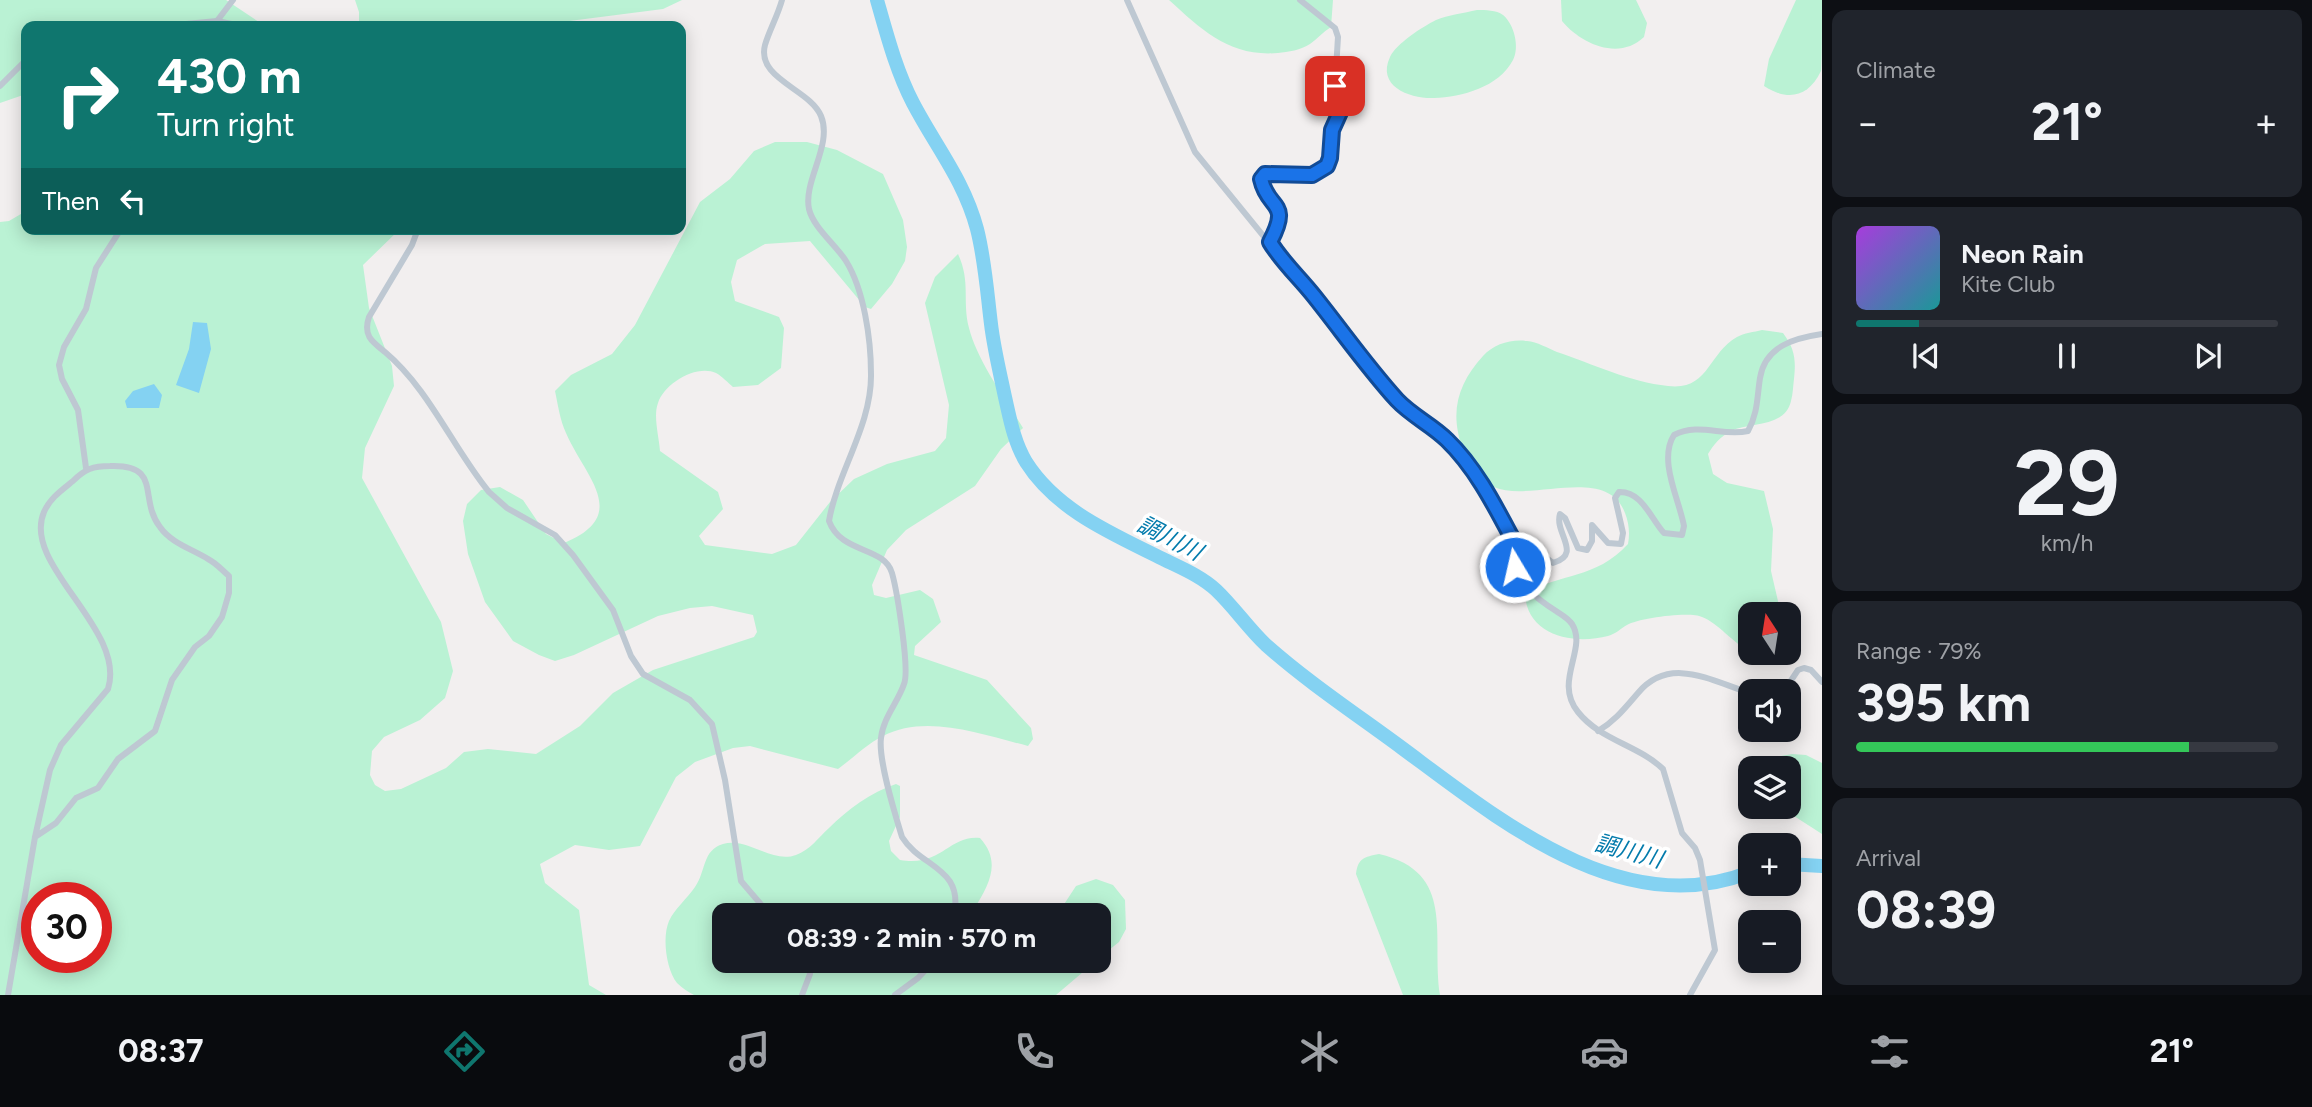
<!DOCTYPE html>
<html lang="en">
<head>
<meta charset="utf-8">
<style>
	:root { --surface:#171b24; --page:#20242c; --text:#f1f3f6; --muted:#9ea1a6; --line:#363941; --accent:#0f766e }
	body { margin:0; font-family:Figtree,"Noto Sans JP",sans-serif; background:var(--page); color:var(--text); height:100vh; display:flex; flex-direction:column; font-size:26px; white-space:nowrap }
	* { box-sizing:border-box; margin:0 }
	p { font-size:23px; color:var(--muted) }
	.icon { flex:none; width:38px; height:38px; fill:none; stroke:currentColor; stroke-width:2; stroke-linecap:round; stroke-linejoin:round }
	.map { position:relative; flex:1; overflow:hidden }
	.drawer { display:flex; flex-direction:column; gap:10px; padding:10px; background:#0d0f14; width:490px }
	.drawer>* { flex:none }
	.guide { position:absolute; left:21px; top:21px; width:665px; height:214px; border-radius:14px; box-shadow:0 4px 18px #0003; background:#0f766e; color:#fff; overflow:hidden }
	.needle { width:46px; rotate:348deg }
	.controls { position:absolute; left:1738px; top:602px; display:grid; gap:14px }
	.controls a { display:grid; place-items:center; width:63px; height:63px; border-radius:14px; background:var(--surface); box-shadow:0 4px 18px #0003; font-size:35px }
	.speed { position:absolute; left:21px; top:882px; display:flex; gap:14px; font-size:35px; font-weight:700; text-align:center }
	.speed>* { display:grid; place-content:center; width:91px; height:91px; border-radius:50%; background:var(--surface); box-shadow:0 4px 18px #0003; line-height:1 }
	.speed .limit { border:10px solid #d22; background:#fff; color:#111 }
	.pin { position:absolute; display:grid; place-items:center; width:60px; height:60px; color:#fff; margin:-30px; border-radius:14px; box-shadow:0 4px 10px #0006 }
	.me { position:absolute; width:77px; margin:-38px; rotate:351deg; stroke-linejoin:round; filter:drop-shadow(0 0 5px #0008) }
	.turn { display:flex; align-items:center; gap:24px; height:147px; padding:0 21px; font-size:32px }
	.turn .icon { width:91px; height:91px; stroke-width:2.5 }
	.turn b { display:block; font-size:49px; line-height:60px }
	.then { display:flex; align-items:center; height:66px; padding:0 21px; background:#0003; gap:14px; font-size:26px }
	.big { font-size:52px; font-weight:700; line-height:1.1 }
	.drawer .tile { flex:1; display:flex; flex-direction:column; justify-content:center; gap:10px; min-width:0; padding:0 24px; border-radius:14px; background:var(--page) }
	.drawer .dial { align-items:center; gap:0 }
	.dial b { font-size:91px; line-height:1 }
	.song { display:flex; align-items:center; gap:21px }
	.cover { width:84px; height:84px; border-radius:10px; background:linear-gradient(135deg,hsl(280 70% 55%),hsl(180 70% 35%)) }
	.played { height:7px; border-radius:4px; background:linear-gradient(90deg,var(--accent) 15%,var(--line) 15%) }
	.keys { display:flex; justify-content:space-around; direction:ltr }
	.heat { display:flex; justify-content:space-between; align-items:center; font-size:38px; direction:ltr }
	.charge { height:10px; border-radius:5px; background:linear-gradient(90deg,#34c759 79%,var(--line) 0) }
	.trip { position:absolute; left:712px; top:903px; width:399px; height:70px; border-radius:14px; background:var(--surface); box-shadow:0 4px 18px #0003; font-weight:700; line-height:70px; text-align:center }
	.tabs { display:flex; height:112px; justify-content:space-around; align-items:center; background:#090b0e; color:var(--muted) }
	.tabs .icon { width:49px; height:49px }
	.tabs .current { color:var(--accent) }
	.tabs b { font-size:32px; color:var(--text) }
	main { display:flex; flex:1; min-height:0 }
	.map>svg:first-child { display:block }
	.green { fill:#baf2d4; fill-rule:evenodd }
	.water { fill:#84d2f2 }
	.lines { fill:none; stroke-linecap:round; stroke-linejoin:round }
	.river { stroke:#84d2f2; stroke-width:14 }
	.minor { stroke:#bec8d2; stroke-width:6 }
	.route-casing { stroke:#114b97; stroke-width:18 }
	.route { stroke:#1a73e8; stroke-width:12 }
	.labels { text-anchor:middle; dominant-baseline:central; stroke-width:7; stroke-linejoin:round; paint-order:stroke }
	.water-label { font-size:23px; font-style:italic; fill:#037bac; stroke:#fff }
</style>
</head>
<body>
<main>
<div class="map">
<svg width="1822" height="995" viewBox="0 0 1822 995">
	<rect width="100%" height="100%" fill="#f2efef"/>
	<!-- green -->
	<g class="green">
		<path d="M0,0H226L265,26H26V94L0,103Z"/>
		<path d="M355,0H682L663,9L546,24L545,26H359V12Z"/>
		<path d="M1169,0H1333L1331,27C1323,32 1317,39 1310,44C1301,50 1288,52 1278,53C1230,57 1203,31 1169,0Z"/>
		<path d="M1561,0H1636L1647,23L1644,37C1619,61 1581,44 1562,21Z"/>
		<path d="M1796,0H1822C1822,13 1822,62 1821,71C1808,98 1787,101 1764,86L1769,59Z"/>
		<path d="M1477,10C1486,10 1496,10 1503,15C1514,24 1520,47 1513,60C1499,87 1462,97 1434,98C1411,99 1376,87 1390,57C1396,44 1422,27 1436,20C1448,15 1464,13 1477,10Z"/>
		<path d="M775,142H807L837,150L883,174L903,220L907,247L905,261L892,284L871,309L865,307L810,241L765,244L737,260L731,282L735,301L779,317L784,328L781,368L758,385L733,387C728,383 722,376 716,373C696,364 664,384 658,403C653,416 659,437 660,451L718,492L723,509L699,536L705,545L772,554L796,545L830,502L854,479L887,464L935,451L946,438L949,405L925,303L935,277L958,254C971,282 962,301 969,328C977,360 1006,400 1023,428L1001,449L975,486L906,530L887,550L872,585L874,595L886,598L920,590L933,599L941,622L915,646L914,655L987,680L1031,728L1033,739L1028,746C984,735 926,713 883,736C867,744 853,758 838,769L750,746L733,748L695,762L676,777L640,846L609,850L575,845L540,864L545,883L579,910L589,985L606,995H0V222L9,221L26,211V229H400L363,265L369,308L392,366L394,386L365,448L362,478L441,622L453,671L445,698L420,720L384,737L372,751L370,775L375,785L385,791L401,789L446,768L464,752L488,749L536,754L580,726L613,693L653,670L754,637L757,632L753,615L712,606L690,608L658,616L574,655L555,661L539,655L513,641L485,602L468,554L463,521L467,504L481,490L500,487L523,500L546,534L564,543C632,515 585,477 566,433C560,420 558,405 555,391L571,375L612,354L635,325L700,202L730,179L754,151ZM37,898H96V957H37Z"/>
		<path d="M1762,330L1783,333C1795,349 1796,360 1794,379C1793,386 1793,394 1791,401C1785,428 1750,422 1731,431C1720,437 1714,444 1708,454L1713,474L1727,483L1764,491L1773,529L1771,571L1781,614H1750V652C1733,643 1718,623 1702,617C1690,611 1639,618 1627,625C1621,628 1616,634 1608,636C1574,645 1527,636 1525,594C1561,572 1595,580 1628,544C1630,534 1629,523 1625,513C1607,464 1530,503 1494,487C1472,477 1462,455 1458,432C1452,402 1463,378 1483,356C1494,344 1511,339 1527,341C1537,342 1548,348 1557,352C1593,364 1630,382 1668,386C1709,391 1708,353 1737,337C1744,333 1754,332 1762,330Z"/>
		<path d="M1792,754L1806,755L1822,763V834L1780,807H1788V768H1768L1781,756Z"/>
		<path d="M896,784L900,786V817L889,841L891,851L900,860C943,867 948,835 980,838C1002,862 989,885 974,909V915H724V961H1096L1056,995H694C688,992 682,988 677,983C666,969 662,937 669,921C675,908 687,899 695,887C706,872 702,850 723,844C748,837 772,864 796,855C810,850 818,838 829,828C847,810 871,792 896,784Z"/>
		<path d="M1379,854C1457,872 1431,936 1440,995H1403L1356,874C1358,858 1364,857 1379,854Z"/>
		<path d="M1096,879L1113,885L1125,900L1126,929L1119,942L1099,958V915H1057L1076,886Z"/>
	</g>
	<!-- water -->
	<g class="water">
		<path d="M193,322L207,323L211,349L199,393L176,385L189,349Z"/>
		<path d="M154,384L162,395L159,408H127L125,401L133,391Z"/>
	</g>
	<g class="lines">
		<!-- river -->
		<g class="river">
			<path d="M877,0C887,35 896,70 913,103C936,147 964,180 977,229C985,260 987,292 991,324C994,349 1000,373 1005,397C1010,419 1014,442 1026,462C1057,511 1113,534 1163,559C1181,568 1201,576 1216,590C1234,607 1248,628 1266,645C1309,683 1356,714 1402,748C1498,819 1623,923 1750,872"/>
			<path d="M1788,864L1822,866"/>
		</g>
		<!-- minor -->
		<g class="minor">
			<path d="M782,0C778,15 769,31 765,45C756,79 810,89 821,116C833,145 803,181 809,209C813,227 836,245 846,261C864,290 871,339 871,374C872,425 837,473 829,521C841,554 884,546 892,573C897,591 910,670 904,684C898,702 883,718 881,738C878,760 895,814 902,837C921,868 964,867 954,915"/>
			<path d="M1127,0L1195,152L1397,400L1447,439L1459,454L1490,496L1512,538C1509,545 1511,551 1513,559C1519,585 1534,597 1556,611C1562,615 1568,618 1572,624C1588,649 1553,681 1578,712C1600,740 1638,745 1663,769L1682,833L1695,848L1700,860L1715,950L1690,995"/>
			<path d="M217,21L233,0"/>
			<path d="M165,26L217,21L241,26"/>
			<path d="M0,86L26,60"/>
			<path d="M418,229L412,245L369,317C363,335 371,341 385,352C429,389 453,448 489,492L507,508L555,535L573,555L613,610L631,656L643,674L690,700L712,724L725,780L741,881L770,915"/>
			<path d="M1270,242C1292,200 1268,211 1261,179L1265,174L1312,175L1322,172L1330,158L1332,130L1341,110L1335,86L1338,37L1335,28L1300,0"/>
			<path d="M86,468L78,410L62,379L59,365L64,347L86,309L96,268L121,229"/>
			<path d="M1512,538H1521L1553,563C1583,554 1554,533 1560,514L1565,518L1578,548L1587,550L1592,541V525L1608,543L1621,544L1623,533L1615,498L1619,492C1642,491 1651,519 1664,533L1682,535L1684,526C1679,499 1658,460 1674,435C1699,422 1723,437 1748,431C1758,413 1757,397 1760,378C1765,346 1795,338 1822,334"/>
			<path d="M1784,691L1798,670L1804,668L1811,670L1822,682"/>
			<path d="M1598,731C1615,721 1625,708 1638,693C1670,655 1711,681 1750,693"/>
			<path d="M8,995L35,837L50,770L61,745L108,689C127,629 21,565 44,512C50,498 62,490 73,481C85,469 93,466 110,466C163,464 138,499 160,527C171,543 192,549 208,559C216,563 222,570 229,576V593L222,617L209,636L195,647L172,680L155,731L118,759L98,788L76,798L56,823L35,837"/>
			<path d="M802,995L810,974L807,961"/>
			<path d="M895,995L918,978L934,961"/>
		</g>
	</g>
	<g class="lines">
		<!-- route casing -->
		<g class="route-casing">
			<path id="route" d="M1335,86L1341,110L1332,130L1330,158L1327,166L1312,175L1265,174L1261,179C1268,211 1292,200 1270,242C1282,262 1300,278 1314,296C1342,331 1367,367 1397,400C1412,416 1432,425 1447,440C1475,467 1494,504 1512,538L1509,544L1515,567"/>
		</g>
		<!-- route -->
		<use href="#route" class="route"/>
	</g>
	<g class="labels">
		<!-- water labels -->
		<g class="water-label">
			<text transform="translate(1170 538) rotate(27)">調川川</text>
			<text transform="translate(1629 851) rotate(15)">調川川</text>
		</g>
	</g>
</svg>
<div class="controls">
<a><svg class="needle" viewBox="-14 -14 28 28"><path d="M0-13l5 13h-10z" fill="#e53935"/><path d="M0 13l5-13h-10z" fill="#9ea1a6"/></svg></a>
<a><svg class="icon" aria-label="sound" viewBox="0 0 24 24"><path d="M4 9h4l5-4v14l-5-4H4zM17 9q2 3 0 6"/></svg></a>
<a><svg class="icon" aria-label="layers" viewBox="0 0 24 24"><path d="M12 4l9 5-9 5-9-5zM3 14l9 5 9-5"/></svg></a>
<a>+</a>
<a>−</a>
</div>
<div class="speed"><div class="limit">30</div></div>
<div class="pin" style="left:1335px;top:86px;background:#d93025"><svg class="icon" aria-label="arrive" viewBox="0 0 24 24"><path d="M6 21V4h12l-3 4 3 4H6"/></svg></div>
<svg class="me" style="left:1515px;top:567px" viewBox="-20 -20 40 40"><circle r="17" fill="#1a73e8" stroke="#fff" stroke-width="3"/><path d="M0-11L8 9 0 5-8 9z" fill="#fff"/></svg>
<div class="trip">08:39 · 2 min · 570 m</div>
<div class="guide">
<div class="turn"><svg class="icon" aria-label="right" viewBox="0 0 24 24"><path d="M7 20v-9h11M14 6l5 5-5 5"/></svg><div><b>430 m</b>Turn right</div></div>
<div class="then">Then<svg class="icon" aria-label="left" viewBox="0 0 24 24"><path d="M17 20v-9H6M10 6l-5 5 5 5"/></svg></div>
</div>
</div>
<section class="drawer">
<div class="tile"><p>Climate</p>
<div class="heat"><a>−</a><b class="big">21°</b><a>+</a></div>
</div>
<div class="tile">
<div class="song"><i class="cover"></i><div><b>Neon Rain</b><p>Kite Club</p></div></div>
<div class="played"></div>
<div class="keys"><svg class="icon" aria-label="previous" viewBox="0 0 24 24"><path d="M18 5L8 12l10 7zM5 5v14"/></svg><svg class="icon" aria-label="pause" viewBox="0 0 24 24"><path d="M8 5v14M16 5v14"/></svg><svg class="icon" aria-label="next" viewBox="0 0 24 24"><path d="M6 5l10 7-10 7zM19 5v14"/></svg></div>
</div>
<div class="tile dial"><b>29</b><p>km/h</p></div>
<div class="tile"><p>Range · 79%</p><b class="big">395 km</b><div class="charge"></div></div>
<div class="tile"><p>Arrival</p><b class="big">08:39</b></div>
</section>
</main>
<nav class="tabs">
<b>08:37</b>
<svg class="icon current" aria-label="directions" viewBox="0 0 24 24"><path d="M12 3l9 9-9 9-9-9zM9 14v-3h6M13 9l2 2-2 2"/></svg>
<svg class="icon" aria-label="music" viewBox="0 0 24 24"><path d="M9 18V5l10-2v13"/><circle cx="6" cy="18" r="3"/><circle cx="16" cy="16" r="3"/></svg>
<svg class="icon" aria-label="phone" viewBox="0 0 24 24"><path d="M5 4h4l2 5-3 2q2 4 5 5l2-3 5 2v4C11 20 4 13 5 4z"/></svg>
<svg class="icon" aria-label="climate" viewBox="0 0 24 24"><path d="M12 3v18M4 7l16 10M4 17L20 7"/></svg>
<svg class="icon" aria-label="car" viewBox="0 0 24 24"><path d="M5 17H2v-5l4-1 3-4h7l3 4 3 1v5h-3M9 17h6M6 11h13"/><circle cx="7" cy="17" r="2"/><circle cx="17" cy="17" r="2"/></svg>
<svg class="icon" aria-label="filters" viewBox="0 0 24 24"><path d="M4 7h16M4 17h16"/><circle cx="9" cy="7" r="2"/><circle cx="15" cy="17" r="2"/></svg>
<b>21°</b>
</nav>
</body>
</html>
